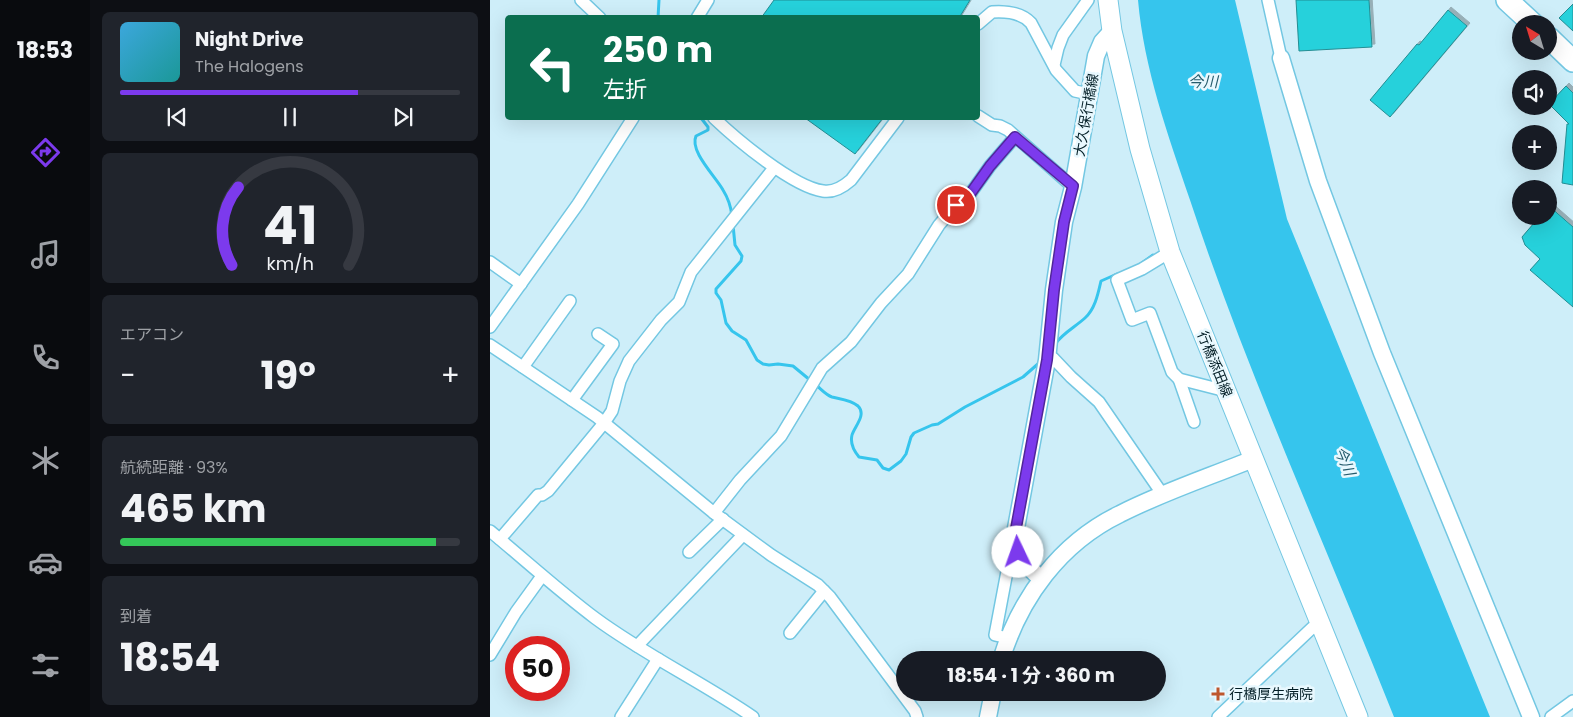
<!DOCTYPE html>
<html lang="ja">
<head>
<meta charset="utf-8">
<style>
	:root { --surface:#171b24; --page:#20242c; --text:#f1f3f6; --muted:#9ea1a6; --line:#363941; --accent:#7c3aed }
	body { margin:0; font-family:Poppins,"Noto Sans JP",sans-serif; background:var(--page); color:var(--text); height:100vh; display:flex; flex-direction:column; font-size:19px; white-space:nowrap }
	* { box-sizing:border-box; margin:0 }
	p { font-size:16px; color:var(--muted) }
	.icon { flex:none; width:28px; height:28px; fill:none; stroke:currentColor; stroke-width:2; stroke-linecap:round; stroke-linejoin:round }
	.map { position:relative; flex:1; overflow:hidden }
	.side { display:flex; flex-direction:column; gap:12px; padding:12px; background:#0d0f14; width:400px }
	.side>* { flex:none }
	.top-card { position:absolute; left:15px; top:15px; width:475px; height:105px; border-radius:5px; box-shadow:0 5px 20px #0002; background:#0b6e4f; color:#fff; overflow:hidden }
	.needle { width:32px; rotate:322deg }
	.buttons { position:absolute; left:1022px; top:15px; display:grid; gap:10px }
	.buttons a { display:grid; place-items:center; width:45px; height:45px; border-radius:50%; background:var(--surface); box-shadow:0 5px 20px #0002; font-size:25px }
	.speed { position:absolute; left:15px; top:636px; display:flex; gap:10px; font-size:25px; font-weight:700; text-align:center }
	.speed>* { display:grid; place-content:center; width:65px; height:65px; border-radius:50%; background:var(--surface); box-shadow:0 5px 20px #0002; line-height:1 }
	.speed .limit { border:8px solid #d22; background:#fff; color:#111 }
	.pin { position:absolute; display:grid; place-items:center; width:42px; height:42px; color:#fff; margin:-21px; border:2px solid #fff; border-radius:50%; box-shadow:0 1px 5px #0007 }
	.me { position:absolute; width:55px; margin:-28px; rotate:357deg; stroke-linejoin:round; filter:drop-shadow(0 0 4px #0008) }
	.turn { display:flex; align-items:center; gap:18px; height:105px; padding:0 15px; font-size:22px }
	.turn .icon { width:65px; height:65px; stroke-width:2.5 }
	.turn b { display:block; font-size:35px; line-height:42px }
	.big { font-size:38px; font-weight:700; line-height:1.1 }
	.side .widget { flex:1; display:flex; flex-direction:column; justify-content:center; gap:8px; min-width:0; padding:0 18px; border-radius:8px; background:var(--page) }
	.side .dial { align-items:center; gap:0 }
	.dial svg { height:130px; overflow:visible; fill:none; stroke:var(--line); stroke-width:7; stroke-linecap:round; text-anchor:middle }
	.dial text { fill:var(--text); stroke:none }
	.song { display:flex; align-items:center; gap:15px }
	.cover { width:60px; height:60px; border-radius:8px; background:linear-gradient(135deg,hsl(200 70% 55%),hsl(180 70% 35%)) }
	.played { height:5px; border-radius:2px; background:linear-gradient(90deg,var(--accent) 70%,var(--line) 70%) }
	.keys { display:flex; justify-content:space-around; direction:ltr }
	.heat { display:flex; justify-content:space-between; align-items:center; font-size:28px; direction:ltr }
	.charge { height:8px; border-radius:4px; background:linear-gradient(90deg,#34c759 93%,var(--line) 0) }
	.trip { position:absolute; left:406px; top:651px; width:270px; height:50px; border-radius:25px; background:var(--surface); box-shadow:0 5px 20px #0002; font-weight:700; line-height:50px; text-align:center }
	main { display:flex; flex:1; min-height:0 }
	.menu { display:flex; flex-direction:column; width:90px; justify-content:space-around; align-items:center; background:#090b0e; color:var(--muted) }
	.menu .icon { width:35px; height:35px }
	.menu .current { color:var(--accent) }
	.menu b { font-size:22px; color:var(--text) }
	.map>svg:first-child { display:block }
	.water { fill:#36c5ed }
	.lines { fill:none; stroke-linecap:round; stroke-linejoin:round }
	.stream { stroke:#36c5ed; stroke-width:3 }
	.building { fill:#25d1db; stroke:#258d93; filter:url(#shadow) }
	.street-casing { stroke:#73c7e2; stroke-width:14 }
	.secondary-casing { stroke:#73c7e2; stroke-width:19 }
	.primary-casing { stroke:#73c7e2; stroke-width:21 }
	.highway-casing { stroke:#73c7e2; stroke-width:24 }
	.street { stroke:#fff; stroke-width:11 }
	.secondary { stroke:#fff; stroke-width:16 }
	.primary { stroke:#fff; stroke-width:19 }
	.highway { stroke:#fff; stroke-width:21 }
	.route-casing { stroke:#51269a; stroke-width:12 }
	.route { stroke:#7c3aed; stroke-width:9 }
	.poi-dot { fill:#be572e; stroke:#e8f8fe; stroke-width:2 }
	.labels { text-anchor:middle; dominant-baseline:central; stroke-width:5; stroke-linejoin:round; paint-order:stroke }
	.street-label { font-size:14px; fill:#021d25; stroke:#e8f8fe }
	.poi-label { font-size:14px; fill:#021d25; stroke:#e8f8fe; text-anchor:start }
	.water-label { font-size:15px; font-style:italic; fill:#255b6c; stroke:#e8f8fe }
</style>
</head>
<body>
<main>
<nav class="menu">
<b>18:53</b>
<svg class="icon current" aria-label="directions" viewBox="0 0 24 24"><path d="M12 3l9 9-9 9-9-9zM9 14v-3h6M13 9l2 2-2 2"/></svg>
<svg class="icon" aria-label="music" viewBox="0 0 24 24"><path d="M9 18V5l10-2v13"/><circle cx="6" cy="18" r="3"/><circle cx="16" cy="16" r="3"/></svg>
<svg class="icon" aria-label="phone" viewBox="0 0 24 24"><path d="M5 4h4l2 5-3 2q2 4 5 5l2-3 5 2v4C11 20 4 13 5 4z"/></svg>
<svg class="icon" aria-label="climate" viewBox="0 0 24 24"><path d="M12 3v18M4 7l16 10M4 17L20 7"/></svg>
<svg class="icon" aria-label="car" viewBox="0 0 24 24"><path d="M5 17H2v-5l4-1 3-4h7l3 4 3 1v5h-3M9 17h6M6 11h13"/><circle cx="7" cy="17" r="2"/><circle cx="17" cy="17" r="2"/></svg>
<svg class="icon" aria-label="filters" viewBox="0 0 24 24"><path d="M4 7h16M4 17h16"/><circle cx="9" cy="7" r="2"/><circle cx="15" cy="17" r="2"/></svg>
</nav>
<section class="side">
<div class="widget">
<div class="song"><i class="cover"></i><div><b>Night Drive</b><p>The Halogens</p></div></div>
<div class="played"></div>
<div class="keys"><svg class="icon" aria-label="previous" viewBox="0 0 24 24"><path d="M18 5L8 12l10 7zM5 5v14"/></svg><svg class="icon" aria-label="pause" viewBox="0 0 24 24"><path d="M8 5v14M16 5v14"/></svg><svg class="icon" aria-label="next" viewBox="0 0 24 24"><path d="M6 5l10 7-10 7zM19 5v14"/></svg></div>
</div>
<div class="widget dial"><svg viewBox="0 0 100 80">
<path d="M14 69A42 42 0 1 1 86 69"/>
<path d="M14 69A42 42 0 0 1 18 21" stroke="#7c3aed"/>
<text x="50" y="56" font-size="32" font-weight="700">41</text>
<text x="50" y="72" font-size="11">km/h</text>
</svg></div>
<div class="widget"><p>エアコン</p>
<div class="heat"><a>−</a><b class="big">19°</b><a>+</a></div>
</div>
<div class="widget"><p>航続距離 · 93%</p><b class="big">465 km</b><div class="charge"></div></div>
<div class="widget"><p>到着</p><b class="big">18:54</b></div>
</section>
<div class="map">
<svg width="1083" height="717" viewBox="0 0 1083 717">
	<defs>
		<filter id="shadow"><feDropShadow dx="3" dy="-3" stdDeviation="0" flood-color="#0004"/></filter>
	</defs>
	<rect width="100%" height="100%" fill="#ceeef9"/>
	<!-- water -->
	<path class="water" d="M648,0H745L797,219L1000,717H904C836,545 758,376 700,200C678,135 654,69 648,0Z"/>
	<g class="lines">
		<!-- stream -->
		<g class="stream">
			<path d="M168,18L169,0"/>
			<path d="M211,118L218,127V130L206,136C199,151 226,177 233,190C238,198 241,207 242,216"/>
			<path d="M243,225L245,245L252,256L251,261L226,289V293L231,300L236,323L242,331L256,340L267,360L273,364L279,365L288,364L303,366L320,380"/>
			<path d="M649,265L663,255"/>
			<path d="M565,344C573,333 585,327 595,318C605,309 608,294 611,281L627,274"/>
			<path d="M326,385C331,389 336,395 342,397C350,399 361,400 368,406C377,415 364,427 362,435C360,443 364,451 369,457L387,460L393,468L399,470L411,461L416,454L421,437L424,433L442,425L448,424L475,407L533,377L549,363"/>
		</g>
	</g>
	<!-- building -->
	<g class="building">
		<path d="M284,0H480L469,18H271Z"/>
		<path d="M806,0H879L882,47L809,51Z"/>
		<path d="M1083,4V31L1069,18Z"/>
		<path d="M958,10L977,26L900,117L880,100L927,44L929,45Z"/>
		<path d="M1076,86L1083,93V185L1072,183L1077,124H1079L1059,104Z"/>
		<path d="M315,118H393L365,154Z"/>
		<path d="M1059,206L1083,227V307L1040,270L1050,259L1035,245L1032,237L1050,216H1059Z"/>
	</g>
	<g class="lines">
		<!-- street casing -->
		<g class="street-casing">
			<g id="street">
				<path d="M91,0L110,18"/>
				<path d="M778,0L791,58"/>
				<path d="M207,18L218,0"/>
				<path d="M488,24L502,12C516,11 531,12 541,23L566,70L585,91L599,94"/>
				<path d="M564,65L568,48L573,35L598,0"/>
				<path d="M488,116L502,125L510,126L518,130L583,187"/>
				<path d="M224,118C246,139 303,187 333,191C344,193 353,187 361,180L408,118"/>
				<path d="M680,252L652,269L627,280L642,320L660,313L682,372L689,379L736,391"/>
				<path d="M0,262L31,284"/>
				<path d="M0,327L88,204L143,118"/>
				<path d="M0,345L107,417L224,513L281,555L328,585L340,597L425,711L427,717"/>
				<path d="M557,360L563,358L581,377L609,402L673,495"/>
				<path d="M33,367L80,301"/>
				<path d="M689,379L704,422"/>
				<path d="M82,400L123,344L108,334"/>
				<path d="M224,513L250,480L291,436L332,368L361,342L391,303L418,274L449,225L466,205L480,194L500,166L525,137"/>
				<path d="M0,531C35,560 69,591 105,618C155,655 212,682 263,717"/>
				<path d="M10,539L48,495H52L58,491L114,423L122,411L130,381L139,361L171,320L189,302L201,272L284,168"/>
				<path d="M199,552L233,519"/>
				<path d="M300,633L334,591"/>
				<path d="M518,638L505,635L519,561L527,552"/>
				<path d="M147,646L253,535"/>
				<path d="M0,655L26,612L52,576"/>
				<path d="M131,717L168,659"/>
				<path d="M728,717L822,628L830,624"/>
				<path d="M1061,717L1083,701"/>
			</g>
		</g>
		<!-- secondary casing -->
		<g class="secondary-casing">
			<g id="secondary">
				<path d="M791,58L828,181L892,353L1041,717"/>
				<path d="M551,579C536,565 529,558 524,539L557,360L564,290L574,222L583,187L606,56L612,42L622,31"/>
				<path d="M511,660C530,598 570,543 630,514C673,492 719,477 763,459"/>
				<path d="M498,717L503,692"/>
			</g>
		</g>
		<!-- primary casing -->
		<g class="primary-casing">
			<path id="primary" d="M618,0L622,31L650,149L680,252L868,717"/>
		</g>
		<!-- highway casing -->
		<g class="highway-casing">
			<g id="highway">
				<path d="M1017,0L1043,24"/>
				<path d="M1059,38L1083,61"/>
			</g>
		</g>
		<!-- street -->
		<use href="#street" class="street"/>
		<!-- secondary -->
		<use href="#secondary" class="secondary"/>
		<!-- primary -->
		<use href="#primary" class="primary"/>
		<!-- highway -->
		<use href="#highway" class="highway"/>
	</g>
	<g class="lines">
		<!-- route casing -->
		<g class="route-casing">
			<path id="route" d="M466,205L480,194L500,166L525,137L583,186L574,222L564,290L557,360L524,539L528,552"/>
		</g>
		<!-- route -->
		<use href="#route" class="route"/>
	</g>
	<!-- markers -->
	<path class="poi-dot" d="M725.5 686.5h5v5h5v5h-5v5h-5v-5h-5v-5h5z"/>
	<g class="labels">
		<!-- street labels -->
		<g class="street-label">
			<text transform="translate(596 115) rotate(-80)">大久保行橋線</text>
			<text transform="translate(725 364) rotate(68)">行橋添田線</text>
		</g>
		<!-- poi labels -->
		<g class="poi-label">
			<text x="739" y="694">行橋厚生病院</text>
		</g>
		<!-- water labels -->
		<g class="water-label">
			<text x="713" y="81">今川</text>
			<text transform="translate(855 461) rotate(68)">今川</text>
		</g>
	</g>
</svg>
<div class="buttons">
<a><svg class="needle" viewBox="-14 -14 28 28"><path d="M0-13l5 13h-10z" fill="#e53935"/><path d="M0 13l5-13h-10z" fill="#9ea1a6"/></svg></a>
<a><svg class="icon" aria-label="sound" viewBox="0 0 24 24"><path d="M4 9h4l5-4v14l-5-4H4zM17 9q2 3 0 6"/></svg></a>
<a>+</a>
<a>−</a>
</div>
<div class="speed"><div class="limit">50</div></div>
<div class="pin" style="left:466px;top:205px;background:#d93025"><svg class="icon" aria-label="arrive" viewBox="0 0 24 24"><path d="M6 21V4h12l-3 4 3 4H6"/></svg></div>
<svg class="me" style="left:528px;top:552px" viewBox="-20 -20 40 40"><circle r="19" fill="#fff"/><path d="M0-13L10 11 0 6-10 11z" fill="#7c3aed"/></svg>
<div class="trip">18:54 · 1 分 · 360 m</div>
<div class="top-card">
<div class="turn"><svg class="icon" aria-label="left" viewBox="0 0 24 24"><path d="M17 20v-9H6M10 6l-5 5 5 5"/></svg><div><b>250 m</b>左折</div></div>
</div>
</div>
</main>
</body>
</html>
